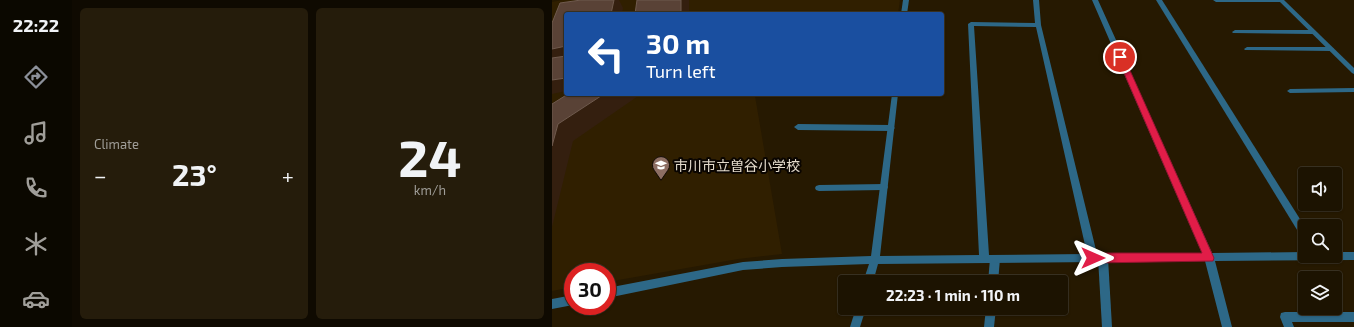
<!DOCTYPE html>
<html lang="en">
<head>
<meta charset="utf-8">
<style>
	:root { --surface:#1c1301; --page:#251c0b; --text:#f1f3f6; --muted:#a09e99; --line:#3a3223; --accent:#8c9099 }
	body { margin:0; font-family:"Exo 2","Noto Sans JP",sans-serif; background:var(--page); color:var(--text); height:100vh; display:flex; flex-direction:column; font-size:15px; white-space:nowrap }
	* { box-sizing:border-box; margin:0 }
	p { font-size:13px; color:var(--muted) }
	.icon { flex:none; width:22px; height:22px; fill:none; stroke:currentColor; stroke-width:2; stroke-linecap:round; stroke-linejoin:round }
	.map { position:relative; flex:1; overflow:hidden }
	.sheet { display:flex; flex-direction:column; gap:8px; padding:8px; background:#0f0a01; width:480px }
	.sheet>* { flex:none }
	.guide { position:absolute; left:12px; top:12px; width:380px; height:84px; border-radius:4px; box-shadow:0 1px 3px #0004,0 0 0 1px var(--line); background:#1a4fa0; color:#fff; overflow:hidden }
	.tools { position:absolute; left:746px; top:167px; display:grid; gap:8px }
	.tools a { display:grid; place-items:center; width:44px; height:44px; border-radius:4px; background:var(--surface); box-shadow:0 1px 3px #0004,0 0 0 1px var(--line); font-size:20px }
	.speed { position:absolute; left:12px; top:263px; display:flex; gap:8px; font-size:20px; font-weight:700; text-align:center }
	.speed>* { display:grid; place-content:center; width:52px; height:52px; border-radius:50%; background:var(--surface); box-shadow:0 1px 3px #0004,0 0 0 1px var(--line); line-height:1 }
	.speed .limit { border:6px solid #d22; background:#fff; color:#111 }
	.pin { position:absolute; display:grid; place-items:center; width:34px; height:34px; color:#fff; margin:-17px; border:2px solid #fff; border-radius:50%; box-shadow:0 1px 4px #0007 }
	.me { position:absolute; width:44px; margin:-22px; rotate:90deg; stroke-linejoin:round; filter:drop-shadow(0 0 3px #0008) }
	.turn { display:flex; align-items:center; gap:14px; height:84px; padding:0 16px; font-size:18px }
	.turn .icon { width:52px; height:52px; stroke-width:2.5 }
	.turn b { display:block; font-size:28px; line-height:34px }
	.big { font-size:30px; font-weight:700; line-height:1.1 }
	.sheet .card { flex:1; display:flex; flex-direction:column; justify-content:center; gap:6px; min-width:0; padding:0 14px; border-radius:6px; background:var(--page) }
	.sheet .dial { align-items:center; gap:0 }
	.dial b { font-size:52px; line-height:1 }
	.heat { display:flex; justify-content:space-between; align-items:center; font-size:22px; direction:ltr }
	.sheet .tiles { flex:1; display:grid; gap:8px; grid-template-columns:repeat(2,1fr) }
	.trip { position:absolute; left:286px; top:275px; width:230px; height:40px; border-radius:4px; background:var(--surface); box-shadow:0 1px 3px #0004,0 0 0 1px var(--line); font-weight:700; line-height:40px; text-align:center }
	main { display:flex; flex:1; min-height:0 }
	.tabs { display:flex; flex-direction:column; width:72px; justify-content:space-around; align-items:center; background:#0b0800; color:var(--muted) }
	.tabs .icon { width:28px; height:28px }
	.tabs .selected { color:var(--accent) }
	.tabs b { font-size:18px; color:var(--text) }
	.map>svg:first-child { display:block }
	.built { fill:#301f00 }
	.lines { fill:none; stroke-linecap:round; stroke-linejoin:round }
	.service { fill:#2d6887; fill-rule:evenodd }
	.minor { fill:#2d6887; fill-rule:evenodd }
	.shaded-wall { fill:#341f0f }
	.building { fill:#594236; stroke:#6f5a4e }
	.route { fill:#e11d48; stroke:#92132f }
	.labels { text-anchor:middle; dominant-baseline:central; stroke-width:4; stroke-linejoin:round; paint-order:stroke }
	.poi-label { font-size:14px; fill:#e3dacb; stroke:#0a0501; text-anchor:start }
</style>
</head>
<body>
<main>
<nav class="tabs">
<b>22:22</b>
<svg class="icon selected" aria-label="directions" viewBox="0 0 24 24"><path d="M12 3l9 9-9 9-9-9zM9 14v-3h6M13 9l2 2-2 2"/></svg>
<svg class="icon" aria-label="music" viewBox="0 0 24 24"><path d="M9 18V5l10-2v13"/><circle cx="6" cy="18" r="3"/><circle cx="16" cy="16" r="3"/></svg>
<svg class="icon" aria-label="phone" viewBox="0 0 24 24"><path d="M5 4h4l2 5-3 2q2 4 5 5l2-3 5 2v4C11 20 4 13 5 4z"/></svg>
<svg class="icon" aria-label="climate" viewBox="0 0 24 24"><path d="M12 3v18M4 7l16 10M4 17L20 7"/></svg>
<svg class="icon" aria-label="car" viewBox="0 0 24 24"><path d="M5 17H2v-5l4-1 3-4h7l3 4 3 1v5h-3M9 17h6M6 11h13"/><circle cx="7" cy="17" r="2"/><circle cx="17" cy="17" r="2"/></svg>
</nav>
<section class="sheet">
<div class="tiles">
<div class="card"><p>Climate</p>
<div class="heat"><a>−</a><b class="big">23°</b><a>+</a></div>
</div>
<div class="card dial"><b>24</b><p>km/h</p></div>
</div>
</section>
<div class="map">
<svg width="802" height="327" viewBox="0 0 802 327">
	<rect width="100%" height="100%" fill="#261901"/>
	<!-- built -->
	<path class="built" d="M10,0H348L346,14H14V94H334L203,96L230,254L186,259L55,282V272H21V287L0,291V2Z"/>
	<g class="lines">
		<!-- service -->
		<g class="service">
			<path d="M661,0H732L729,2H664Z"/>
			<path d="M683,30H761L764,32L761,34L681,33L680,32Z"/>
			<path d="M695,47H779L782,49L779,51L693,50L692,49Z"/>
			<path d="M802,88V92L738,93L735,91L738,89Z"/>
			<path d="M246,124L339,125L343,128L339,131L246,130L242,127Z"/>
			<path d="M332,184L335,185L336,187L335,189L332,190L267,191L264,190L263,188L264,186L267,185Z"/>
			<path d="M551,254L554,255L556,258L560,327H550L546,258L548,255Z"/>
			<path d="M443,255L446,256L448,259L446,282H436L438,259L440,256Z"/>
			<path d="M434,308H444L442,327H432Z"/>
			<path d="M733,312H802V322H740L742,327H732L728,317L729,313Z"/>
		</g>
		<!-- minor -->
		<g class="minor">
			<path d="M351,0H357L355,14H349Z"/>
			<path d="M481,0H487L489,25L545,254L650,253L540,0H546L660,253L753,252V256H783V252H802V260L663,261L680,327H670L653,261L326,264L321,282H311L317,264L230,267L191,270L55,298V288L191,262L230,259L319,256L340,94H346L328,256L427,255L416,24L419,22L483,23ZM422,26L484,27L535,254L437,255Z"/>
			<path d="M604,0H610L753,227V239L750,238Z"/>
			<path d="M726,0H732L802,68V74L800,73Z"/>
			<path d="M21,295V305L0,309V299Z"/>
			<path d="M304,308H314L308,327H298Z"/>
		</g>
	</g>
	<!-- shaded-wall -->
	<g class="shaded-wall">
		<path d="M62,0H67L71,8L70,14H59Z"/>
		<rect x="129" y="0" width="8" height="14"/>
		<path d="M14,46V63L0,64V49Z"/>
		<path d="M14,78V91L0,94V80Z"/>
		<path d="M52,94H89L21,141L0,227V146L6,124Z"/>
	</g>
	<!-- building -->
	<g class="building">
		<path d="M29,0H62L59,14H14V46L0,49V23L8,3Z"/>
		<path d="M85,0H129V14H83Z"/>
		<path d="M14,56V78L0,80V58Z"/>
		<path d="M16,94H52L6,124L0,146V104Z"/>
	</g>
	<!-- route -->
	<path class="route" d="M568,55L572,57L662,258L661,261L541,263L537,262L535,258L537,255L541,253H650L565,57Z"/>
	<!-- icons -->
	<defs>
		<g id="school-pin" transform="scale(0.9)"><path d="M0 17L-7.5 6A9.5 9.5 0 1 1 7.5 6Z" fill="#8d6e63" stroke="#0a0501"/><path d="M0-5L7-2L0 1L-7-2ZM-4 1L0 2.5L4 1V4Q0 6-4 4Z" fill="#fff"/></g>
	</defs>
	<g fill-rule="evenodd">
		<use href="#school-pin" x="109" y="165"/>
	</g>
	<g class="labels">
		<!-- poi labels -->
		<g class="poi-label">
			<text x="122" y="165">市川市立曽谷小学校</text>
		</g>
	</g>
</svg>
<div class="tools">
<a><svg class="icon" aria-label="sound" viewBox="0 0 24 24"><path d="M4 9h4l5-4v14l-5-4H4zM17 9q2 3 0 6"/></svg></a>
<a><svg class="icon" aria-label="search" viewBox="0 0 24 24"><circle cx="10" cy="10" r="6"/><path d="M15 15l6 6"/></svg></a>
<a><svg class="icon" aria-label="layers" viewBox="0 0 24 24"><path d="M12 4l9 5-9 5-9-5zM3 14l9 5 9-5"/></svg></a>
</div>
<div class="speed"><div class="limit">30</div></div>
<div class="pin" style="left:568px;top:57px;background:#d93025"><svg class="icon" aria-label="arrive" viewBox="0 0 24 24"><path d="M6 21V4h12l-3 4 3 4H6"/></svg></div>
<svg class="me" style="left:541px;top:258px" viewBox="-20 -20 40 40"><path d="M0-17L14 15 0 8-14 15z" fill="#e11d48" stroke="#fff" stroke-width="4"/></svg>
<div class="trip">22:23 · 1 min · 110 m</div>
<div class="guide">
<div class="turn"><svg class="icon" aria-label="left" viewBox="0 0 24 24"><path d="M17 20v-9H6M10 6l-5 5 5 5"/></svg><div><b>30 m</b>Turn left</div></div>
</div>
</div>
</main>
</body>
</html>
